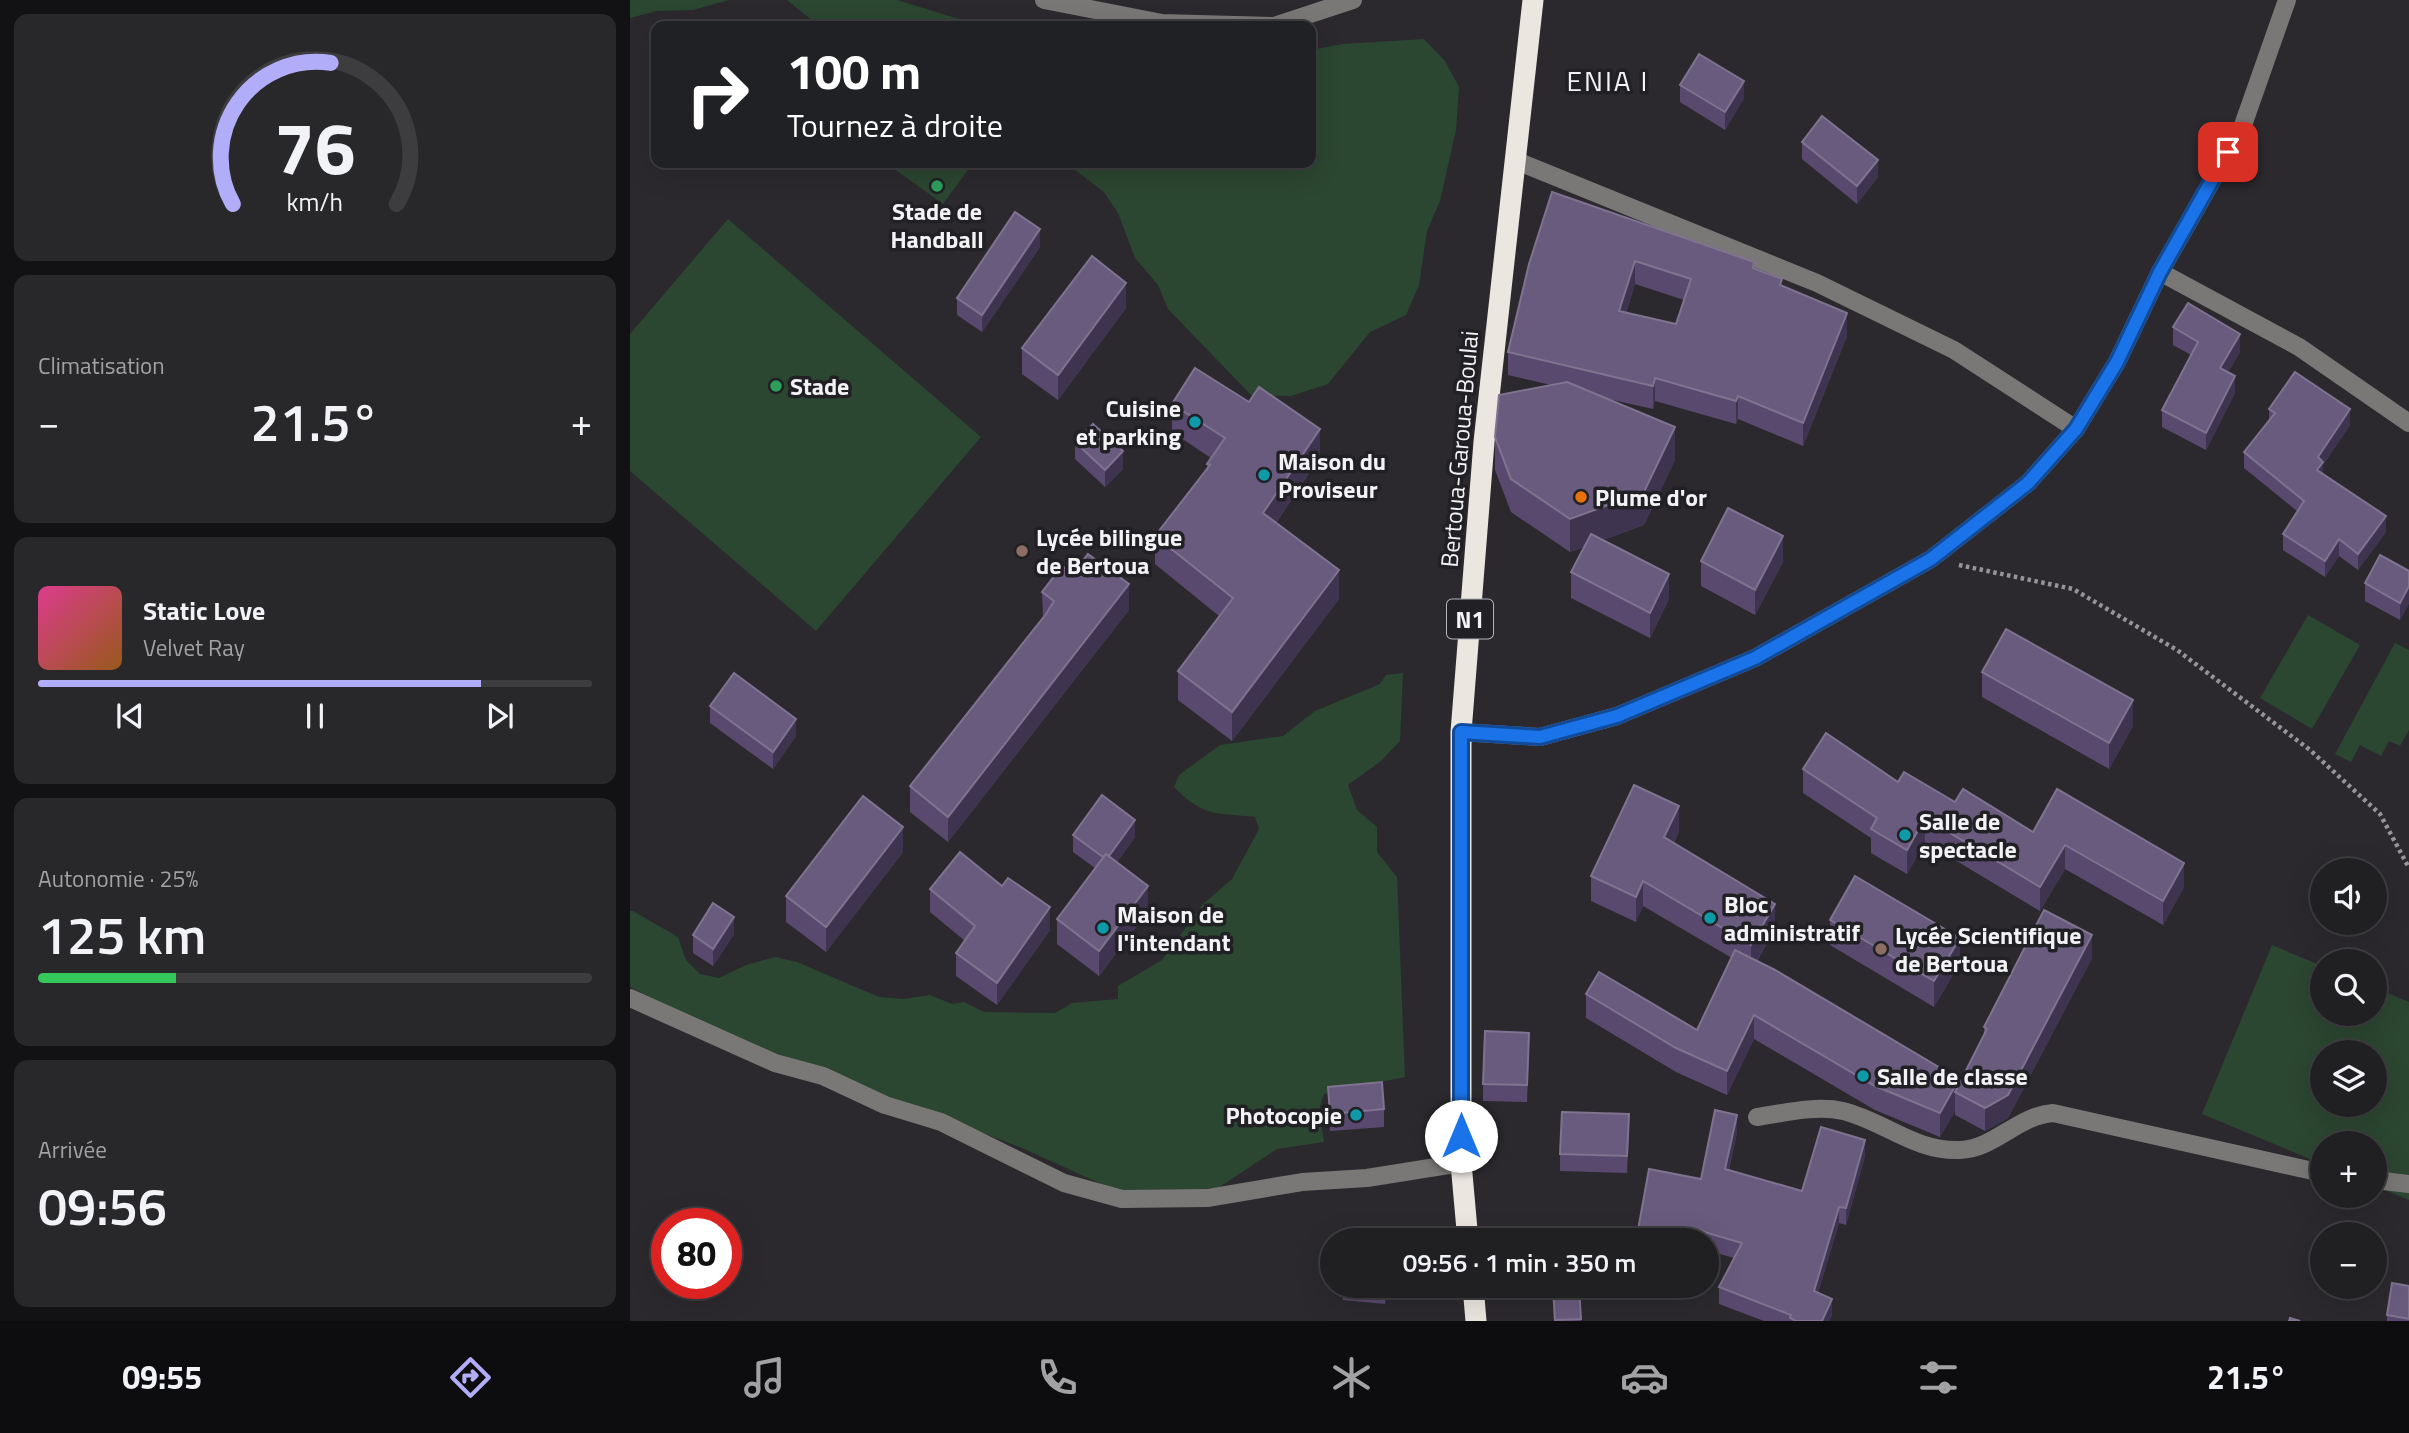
<!DOCTYPE html>
<html lang="fr">
<head>
<meta charset="utf-8">
<style>
	:root { --surface:#201f22; --page:#28272a; --text:#f1f3f6; --muted:#a2a2a5; --line:#3d3d40; --accent:#b2adf9 }
	body { margin:0; font-family:"Titillium Web",sans-serif; background:var(--page); color:var(--text); height:100vh; display:flex; flex-direction:column; font-size:26px; white-space:nowrap }
	* { box-sizing:border-box; margin:0 }
	p { font-size:23px; color:var(--muted) }
	.icon { flex:none; width:38px; height:38px; fill:none; stroke:currentColor; stroke-width:2; stroke-linecap:round; stroke-linejoin:round }
	.map { position:relative; flex:1; overflow:hidden }
	.drawer { display:flex; flex-direction:column; gap:14px; padding:14px; background:#121113; width:630px }
	.drawer>* { flex:none }
	.hud { position:absolute; left:21px; top:21px; width:665px; height:147px; border-radius:14px; box-shadow:0 7px 28px #0002,0 0 0 2px var(--line); background:#202124; color:#fff; overflow:hidden }
	.fabs { position:absolute; left:1680px; top:858px; display:grid; gap:14px }
	.fabs a { display:grid; place-items:center; width:77px; height:77px; border-radius:50%; background:var(--surface); box-shadow:0 7px 28px #0002,0 0 0 2px var(--line); font-size:35px }
	.speed { position:absolute; left:21px; top:1208px; display:flex; gap:14px; font-size:35px; font-weight:700; text-align:center }
	.speed>* { display:grid; place-content:center; width:91px; height:91px; border-radius:50%; background:var(--surface); box-shadow:0 7px 28px #0002,0 0 0 2px var(--line); line-height:1 }
	.speed .limit { border:10px solid #d22; background:#fff; color:#111 }
	.pin { position:absolute; display:grid; place-items:center; width:60px; height:60px; color:#fff; margin:-30px; border-radius:14px; box-shadow:0 4px 10px #0006 }
	.me { position:absolute; width:77px; margin:-38px; rotate:0deg; stroke-linejoin:round; filter:drop-shadow(0 0 5px #0008) }
	.turn { display:flex; align-items:center; gap:24px; height:147px; padding:0 21px; font-size:32px }
	.turn .icon { width:91px; height:91px; stroke-width:2.5 }
	.turn b { display:block; font-size:49px; line-height:60px }
	.big { font-size:52px; font-weight:600; line-height:1.1 }
	.drawer .card { flex:1; display:flex; flex-direction:column; justify-content:center; gap:10px; min-width:0; padding:0 24px; border-radius:14px; background:var(--page) }
	.drawer .dial { align-items:center; gap:0 }
	.dial svg { height:182px; overflow:visible; fill:none; stroke:var(--line); stroke-width:7; stroke-linecap:round; text-anchor:middle }
	.dial text { fill:var(--text); stroke:none }
	.song { display:flex; align-items:center; gap:21px }
	.cover { width:84px; height:84px; border-radius:10px; background:linear-gradient(135deg,hsl(330 70% 55%),hsl(30 70% 35%)) }
	.played { height:7px; border-radius:4px; background:linear-gradient(90deg,var(--accent) 80%,var(--line) 80%) }
	.keys { display:flex; justify-content:space-around; direction:ltr }
	.heat { display:flex; justify-content:space-between; align-items:center; font-size:38px; direction:ltr }
	.charge { height:10px; border-radius:5px; background:linear-gradient(90deg,#34c759 25%,var(--line) 0) }
	.trip { position:absolute; left:690px; top:1228px; width:399px; height:70px; border-radius:35px; background:var(--surface); box-shadow:0 7px 28px #0002,0 0 0 2px var(--line); font-weight:600; line-height:70px; text-align:center }
	.dock { display:flex; height:112px; justify-content:space-around; align-items:center; background:#0d0c0e; color:var(--muted) }
	.dock .icon { width:49px; height:49px }
	.dock .on { color:var(--accent) }
	.dock b { font-size:32px; color:var(--text) }
	main { display:flex; flex:1; min-height:0 }
	.map>svg:first-child { display:block }
	.green { fill:#2b4631; fill-rule:evenodd }
	.lines { fill:none; stroke-linecap:round; stroke-linejoin:round }
	.path { stroke:#969498; stroke-width:4.5; stroke-dasharray:3.5 3.5; stroke-linecap:butt }
	.minor { stroke:#7a7876; stroke-width:18 }
	.highway { stroke:#ebe6e0; stroke-width:21 }
	.wall { fill:#59496f; fill-rule:evenodd }
	.shaded-wall { fill:#3f344f }
	.building { fill:#695b7d; stroke:#7f7390; stroke-width:2; fill-rule:evenodd }
	.route-casing { stroke:#114b97; stroke-width:18 }
	.route { stroke:#1a73e8; stroke-width:12 }
	.leisure-dot { fill:#2e9e5b; stroke:#212024; stroke-width:2.5 }
	.culture-dot { fill:#0f9aa8; stroke:#212024; stroke-width:2.5 }
	.food-dot { fill:#e8710a; stroke:#212024; stroke-width:2.5 }
	.education-dot { fill:#8d6e63; stroke:#212024; stroke-width:2.5 }
	.labels { text-anchor:middle; dominant-baseline:central; stroke-width:7; stroke-linejoin:round; paint-order:stroke }
	.shield { fill:#212024; stroke:#b4b3b6; stroke-width:2 }
	.shield-label { font-size:23px; font-weight:bold; fill:#f3f2f5 }
	.poi-label { font-size:24px; font-weight:bold; fill:#f3f2f5; stroke:#212024; text-anchor:start }
	.street-label { font-size:24px; fill:#f3f2f5; stroke:#212024 }
	.quarter-label { font-size:28px; letter-spacing:2px; fill:#f3f2f5; stroke:#212024 }
</style>
</head>
<body>
<main>
<section class="drawer">
<div class="card dial"><svg viewBox="0 0 100 80">
<path d="M14 69A42 42 0 1 1 86 69"/>
<path d="M14 69A42 42 0 0 1 57 7" stroke="#b2adf9"/>
<text x="50" y="56" font-size="32" font-weight="700">76</text>
<text x="50" y="72" font-size="11">km/h</text>
</svg></div>
<div class="card"><p>Climatisation</p>
<div class="heat"><a>−</a><b class="big">21.5°</b><a>+</a></div>
</div>
<div class="card">
<div class="song"><i class="cover"></i><div><b>Static Love</b><p>Velvet Ray</p></div></div>
<div class="played"></div>
<div class="keys"><svg class="icon" aria-label="previous" viewBox="0 0 24 24"><path d="M18 5L8 12l10 7zM5 5v14"/></svg><svg class="icon" aria-label="pause" viewBox="0 0 24 24"><path d="M8 5v14M16 5v14"/></svg><svg class="icon" aria-label="next" viewBox="0 0 24 24"><path d="M6 5l10 7-10 7zM19 5v14"/></svg></div>
</div>
<div class="card"><p>Autonomie · 25%</p><b class="big">125 km</b><div class="charge"></div></div>
<div class="card"><p>Arrivée</p><b class="big">09:56</b></div>
</section>
<div class="map">
<svg width="1779" height="1321" viewBox="0 0 1779 1321">
	<rect width="100%" height="100%" fill="#2b292e"/>
	<!-- green -->
	<g class="green">
		<path d="M0,0H99L63,10L27,11L0,18Z"/>
		<path d="M157,0H267L352,26H189Z"/>
		<path d="M794,39L815,61L829,87L826,130L810,201L797,231L789,285L776,315L740,332L698,384L661,396L621,395L538,309L528,285L505,258L488,213L474,192L441,167L417,163H681V50L713,44Z"/>
		<path d="M256,163H334L340,167L313,204Z"/>
		<path d="M98,219L351,437L186,631L0,471V334Z"/>
		<path d="M1678,615L1730,645L1682,729L1630,698Z"/>
		<path d="M1765,643L1779,650V730L1770,746L1759,741L1751,756L1730,745L1721,762L1705,754Z"/>
		<path d="M773,673L770,741L751,761L718,785L727,810L747,827V852L767,877L775,1077C747,1084 721,1084 694,1094L689,1110L694,1142L647,1149L588,1188L491,1193L392,1148L293,1110L226,1094L106,1041L0,987V911H3L48,937L56,960L70,974L89,978L116,965L145,957L167,962L249,997L273,999L300,995L322,1004L334,1002L354,1012L425,1013L442,1003L488,999V986L532,960L573,904L602,879L629,829L625,817C586,813 573,817 544,787L549,775L590,745L653,736L685,711L750,684L756,675Z"/>
		<path d="M1642,945L1692,966V1013H1745V988L1779,1002V1200L1745,1186V1143H1692V1164L1572,1114ZM1692,1052H1745V1104H1692Z"/>
	</g>
	<g class="lines">
		<!-- path -->
		<path class="path" d="M1329,565L1443,589L1547,650L1680,750L1750,814L1779,868"/>
		<!-- minor -->
		<g class="minor">
			<path d="M414,0L532,23L644,26L723,0"/>
			<path d="M884,160L1187,283L1324,350L1446,429"/>
			<path d="M1530,272L1669,347L1779,423"/>
			<path d="M831,732L910,737L987,716L1125,658L1301,559L1398,483L1446,429L1487,362L1530,272L1612,128L1657,0"/>
			<path d="M0,998L145,1063L193,1076L255,1105L311,1122L434,1183L492,1199L577,1198L672,1182L737,1178L831,1163"/>
			<path d="M1127,1117C1154,1113 1186,1105 1213,1111C1254,1121 1285,1152 1330,1150C1366,1148 1387,1116 1423,1113L1692,1173"/>
			<path d="M1745,1180L1779,1184"/>
		</g>
		<!-- highway -->
		<g class="highway">
			<path d="M838,1241L831,1163V732L854,442L903,0"/>
			<path d="M843,1286L846,1321"/>
		</g>
	</g>
	<!-- wall -->
	<g class="wall">
		<path d="M1050,85L1114,98L1095,130L1050,102Z"/>
		<path d="M1172,142L1248,177L1227,204L1172,159Z"/>
		<path d="M922,192L1124,269L1152,286L1217,336L1173,446L1108,419L1106,424L1025,401L1023,409L974,398L1045,460L1014,525L973,540L1039,599L1020,638L941,598V572L954,547L940,552L881,512L865,470V437L921,385L878,375V352ZM1005,284L1054,300L1046,324L996,313Z"/>
		<path d="M410,247L352,332L327,315V298Z"/>
		<path d="M496,308L428,400L392,374V348Z"/>
		<path d="M1543,327L1610,352L1598,372L1605,393L1576,450L1532,427V410L1561,355L1543,345Z"/>
		<path d="M542,404L690,457L646,523L709,599L602,741L548,700V671L589,616L525,564V536L577,469V464L581,458L542,432Z"/>
		<path d="M1639,409L1720,425L1693,465V474L1756,532L1728,570L1709,556L1695,577L1653,550V534L1667,511L1614,468V452L1639,420Z"/>
		<path d="M445,442L493,469L475,487L445,459Z"/>
		<path d="M1071,561L1153,562L1125,615L1071,586Z"/>
		<path d="M1779,571V603L1770,620L1735,601V583Z"/>
		<path d="M412,592L499,610L318,842L280,812V786L413,618Z"/>
		<path d="M1352,672L1503,726L1479,769L1352,697Z"/>
		<path d="M80,706L166,736L143,769L80,723Z"/>
		<path d="M1173,769L1268,782L1554,887L1533,925L1435,869L1410,911L1295,842L1277,874L1241,853V838L1173,793Z"/>
		<path d="M1049,831L1044,843L1145,929L1127,961L1329,1084L1354,1036V1027L1462,958L1378,1118L1355,1131L1325,1115V1111L1310,1137L1245,1110L1124,1039L1097,1095L1046,1072L956,1018V994L1067,1030L1102,958L1013,906L1006,922L961,901V876Z"/>
		<path d="M443,835L505,837L487,862L518,911L469,976L427,944V919L465,868L443,852Z"/>
		<path d="M273,852L196,952L156,922V896Z"/>
		<path d="M300,889L420,930L367,1005L326,976V953L335,941L300,912Z"/>
		<path d="M1200,920L1330,963L1304,1007L1200,945Z"/>
		<path d="M104,934L83,966L63,953V935Z"/>
		<path d="M899,1050L897,1102L853,1101V1084Z"/>
		<path d="M698,1087L754,1109V1127L700,1131Z"/>
		<path d="M999,1131L997,1173L930,1171V1154Z"/>
		<path d="M1107,1132L1099,1170L1172,1191L1235,1156L1216,1225L1209,1223L1188,1293L1202,1315L1199,1321H1134L1089,1304V1287L1104,1258L1076,1250V1241H892H1006L1071,1179Z"/>
		<path d="M713,1286H757L755,1304L713,1300Z"/>
		<path d="M907,1286H978L977,1293L949,1291L951,1321H924L922,1288Z"/>
		<path d="M1011,1286H1043L1038,1298Z"/>
		<path d="M1779,1286V1321H1757V1315Z"/>
	</g>
	<!-- shaded-wall -->
	<g class="shaded-wall">
		<path d="M1114,81V98L1095,130V112Z"/>
		<path d="M1248,160V177L1227,204V186Z"/>
		<path d="M410,229V247L352,332V315Z"/>
		<path d="M1005,261V284L989,334V311Z"/>
		<path d="M496,283V308L428,400V375Z"/>
		<path d="M1217,313V336L1173,446V423Z"/>
		<path d="M1610,334V352L1590,385V368Z"/>
		<path d="M1605,376V393L1576,450V433Z"/>
		<path d="M1025,378V401L1023,409V386Z"/>
		<path d="M1108,396V419L1106,424V401Z"/>
		<path d="M1720,409V425L1693,465V478L1687,470L1688,457Z"/>
		<path d="M1045,427V460L1014,525L940,552V519Z"/>
		<path d="M690,429V457L633,542V513Z"/>
		<path d="M493,451V469L475,487V470Z"/>
		<path d="M1756,516V532L1728,570V554Z"/>
		<path d="M1153,536V562L1125,615V590Z"/>
		<path d="M1709,539V556L1695,577V561Z"/>
		<path d="M709,570V599L602,741V712Z"/>
		<path d="M1039,574V599L1020,638V613Z"/>
		<path d="M499,584V610L318,842V817Z"/>
		<path d="M1779,586V603L1770,620V603Z"/>
		<path d="M1503,700V726L1479,769V743Z"/>
		<path d="M166,719V736L143,769V752Z"/>
		<path d="M1049,806V831L1034,863V837Z"/>
		<path d="M1295,818V842L1277,874V850Z"/>
		<path d="M505,820V837L476,877V859Z"/>
		<path d="M273,827V852L196,952V927Z"/>
		<path d="M1435,845V869L1410,911V887Z"/>
		<path d="M1554,863V887L1533,925V901Z"/>
		<path d="M1013,881V906L1006,922V897Z"/>
		<path d="M518,886V911L469,976V951Z"/>
		<path d="M1145,904V929L1121,970V945Z"/>
		<path d="M420,907V930L367,1005V983Z"/>
		<path d="M104,917V934L83,966V949Z"/>
		<path d="M1462,935V958L1378,1118L1355,1131V1108Z"/>
		<path d="M1330,938V963L1304,1007V981Z"/>
		<path d="M1124,1015V1039L1097,1095V1071Z"/>
		<path d="M1329,1079V1095L1325,1092V1111L1310,1137V1113Z"/>
		<path d="M1107,1115V1132L1095,1186V1169Z"/>
		<path d="M1235,1140V1156L1216,1225V1208Z"/>
		<path d="M1209,1207V1223L1184,1307V1291Z"/>
		<path d="M1061,1228V1241H1056Z"/>
		<path d="M1038,1286H1043L1038,1298Z"/>
		<path d="M1202,1299V1315L1199,1321H1192Z"/>
	</g>
	<!-- building -->
	<g class="building">
		<path d="M1069,54L1114,81L1095,112L1050,85Z"/>
		<path d="M1192,116L1248,160L1227,186L1172,142Z"/>
		<path d="M922,192L1124,262L1123,268L1152,279L1150,285L1217,313L1173,423L1108,396L1106,401L1025,378L1023,386L878,352L899,264ZM1005,261L1061,279L1046,324L989,311Z"/>
		<path d="M385,212L410,229L352,315L327,298Z"/>
		<path d="M462,256L496,283L428,375L392,348Z"/>
		<path d="M1558,303L1610,334L1590,368L1605,376L1576,433L1532,410L1568,342L1543,327Z"/>
		<path d="M565,368L619,402L629,387L690,429L633,513L709,570L602,712L548,671L603,598L525,536L580,465L577,464L595,438L542,404Z"/>
		<path d="M1665,372L1720,409L1688,457L1693,462L1687,470L1756,516L1728,554L1709,539L1695,561L1653,534L1674,501L1614,452L1645,413L1639,409Z"/>
		<path d="M937,382L1045,427L1014,492L940,519L881,479L865,437L869,395Z"/>
		<path d="M463,424L493,451L475,470L445,442Z"/>
		<path d="M1098,508L1153,536L1125,590L1071,561Z"/>
		<path d="M961,534L1039,574L1020,613L941,572Z"/>
		<path d="M458,554L499,584L318,817L280,786L416,614L424,601L412,592L432,566L443,574Z"/>
		<path d="M1750,555L1779,571V586L1770,603L1735,583Z"/>
		<path d="M1376,629L1503,700L1479,743L1352,672Z"/>
		<path d="M104,673L166,719L143,752L80,706Z"/>
		<path d="M1196,733L1268,782L1274,772L1325,802L1333,789L1403,832L1427,789L1554,863L1533,901L1435,845L1410,887L1295,818L1277,850L1241,829L1247,818L1173,769Z"/>
		<path d="M1004,785L1049,806L1034,837L1145,904L1121,945L1013,881L1006,897L961,876Z"/>
		<path d="M472,795L505,820L479,856L476,854L473,857L443,835Z"/>
		<path d="M233,796L273,827L196,927L156,896Z"/>
		<path d="M330,852L372,886L378,878L420,907L367,983L326,953L345,926L300,889Z"/>
		<path d="M476,854L518,886L469,951L427,919Z"/>
		<path d="M1225,876L1330,938L1304,981L1200,920Z"/>
		<path d="M83,903L104,917L83,949L63,935Z"/>
		<path d="M1414,910L1462,935L1378,1095L1355,1108L1325,1092L1357,1029L1354,1027Z"/>
		<path d="M1105,950L1145,970L1329,1079L1310,1113L1245,1086L1124,1015L1097,1071L1046,1048L956,994L969,972L1067,1030Z"/>
		<path d="M855,1031L899,1033L897,1085L853,1084Z"/>
		<path d="M752,1082L754,1109L700,1114L698,1087Z"/>
		<path d="M1085,1110L1107,1115L1095,1169L1172,1191L1191,1127L1235,1140L1216,1208L1209,1207L1184,1291L1202,1299L1192,1321H1166L1160,1318L1161,1315L1089,1287L1112,1243L1061,1228L1056,1241H892L893,1229L1006,1241L1019,1169L1071,1179Z"/>
		<path d="M932,1112L999,1114L997,1156L930,1154Z"/>
		<path d="M1762,1283L1779,1286V1319L1757,1315Z"/>
		<path d="M923,1286H949L951,1319L925,1320Z"/>
		<path d="M1660,1318L1670,1321H1659Z"/>
	</g>
	<g class="lines">
		<!-- route casing -->
		<g class="route-casing">
			<path id="route" d="M831,1136V732L910,737L987,716L1125,658L1301,559L1398,483L1446,429L1487,362L1530,272L1598,152"/>
		</g>
		<!-- route -->
		<use href="#route" class="route"/>
	</g>
	<!-- markers -->
	<g class="leisure-dot">
		<circle cx="307" cy="186" r="7"/>
		<circle cx="146" cy="386" r="7"/>
	</g>
	<g class="culture-dot">
		<circle cx="565" cy="422" r="7"/>
		<circle cx="634" cy="475" r="7"/>
		<circle cx="1275" cy="835" r="7"/>
		<circle cx="1080" cy="918" r="7"/>
		<circle cx="473" cy="928" r="7"/>
		<circle cx="1233" cy="1076" r="7"/>
		<circle cx="726" cy="1115" r="7"/>
	</g>
	<circle class="food-dot" cx="951" cy="497" r="7"/>
	<g class="education-dot">
		<circle cx="392" cy="551" r="7"/>
		<circle cx="1251" cy="949" r="7"/>
	</g>
	<g class="labels">
		<!-- shield labels -->
		<rect class="shield" x="817" y="599.5" width="46" height="39" rx="5"/>
		<g class="shield-label">
			<text x="840" y="619">N1</text>
		</g>
		<!-- poi labels -->
		<g class="poi-label">
			<text x="307" y="211" text-anchor="middle">Stade de<tspan x="307" dy="28">Handball</tspan></text>
			<text x="160" y="386">Stade</text>
			<text x="551" y="408" text-anchor="end">Cuisine<tspan x="551" dy="28">et parking</tspan></text>
			<text x="648" y="461">Maison du<tspan x="648" dy="28">Proviseur</tspan></text>
			<text x="965" y="497">Plume d'or</text>
			<text x="406" y="537">Lycée bilingue<tspan x="406" dy="28">de Bertoua</tspan></text>
			<text x="1289" y="821">Salle de<tspan x="1289" dy="28">spectacle</tspan></text>
			<text x="1094" y="904">Bloc<tspan x="1094" dy="28">administratif</tspan></text>
			<text x="487" y="914">Maison de<tspan x="487" dy="28">l'intendant</tspan></text>
			<text x="1265" y="935">Lycée Scientifique<tspan x="1265" dy="28">de Bertoua</tspan></text>
			<text x="1247" y="1076">Salle de classe</text>
			<text x="712" y="1115" text-anchor="end">Photocopie</text>
		</g>
		<!-- street labels -->
		<g class="street-label">
			<text transform="translate(829 449) rotate(-85)">Bertoua-Garoua-Boulai</text>
		</g>
		<!-- quarter labels -->
		<g class="quarter-label">
			<text x="978" y="80">ENIA I</text>
		</g>
	</g>
</svg>
<div class="fabs">
<a><svg class="icon" aria-label="sound" viewBox="0 0 24 24"><path d="M4 9h4l5-4v14l-5-4H4zM17 9q2 3 0 6"/></svg></a>
<a><svg class="icon" aria-label="search" viewBox="0 0 24 24"><circle cx="10" cy="10" r="6"/><path d="M15 15l6 6"/></svg></a>
<a><svg class="icon" aria-label="layers" viewBox="0 0 24 24"><path d="M12 4l9 5-9 5-9-5zM3 14l9 5 9-5"/></svg></a>
<a>+</a>
<a>−</a>
</div>
<div class="speed"><div class="limit">80</div></div>
<div class="pin" style="left:1598px;top:152px;background:#d93025"><svg class="icon" aria-label="arrive" viewBox="0 0 24 24"><path d="M6 21V4h12l-3 4 3 4H6"/></svg></div>
<svg class="me" style="left:831px;top:1136px" viewBox="-20 -20 40 40"><circle r="19" fill="#fff"/><path d="M0-13L10 11 0 6-10 11z" fill="#1a73e8"/></svg>
<div class="trip">09:56 · 1 min · 350 m</div>
<div class="hud">
<div class="turn"><svg class="icon" aria-label="right" viewBox="0 0 24 24"><path d="M7 20v-9h11M14 6l5 5-5 5"/></svg><div><b>100 m</b>Tournez à droite</div></div>
</div>
</div>
</main>
<nav class="dock">
<b>09:55</b>
<svg class="icon on" aria-label="directions" viewBox="0 0 24 24"><path d="M12 3l9 9-9 9-9-9zM9 14v-3h6M13 9l2 2-2 2"/></svg>
<svg class="icon" aria-label="music" viewBox="0 0 24 24"><path d="M9 18V5l10-2v13"/><circle cx="6" cy="18" r="3"/><circle cx="16" cy="16" r="3"/></svg>
<svg class="icon" aria-label="phone" viewBox="0 0 24 24"><path d="M5 4h4l2 5-3 2q2 4 5 5l2-3 5 2v4C11 20 4 13 5 4z"/></svg>
<svg class="icon" aria-label="climate" viewBox="0 0 24 24"><path d="M12 3v18M4 7l16 10M4 17L20 7"/></svg>
<svg class="icon" aria-label="car" viewBox="0 0 24 24"><path d="M5 17H2v-5l4-1 3-4h7l3 4 3 1v5h-3M9 17h6M6 11h13"/><circle cx="7" cy="17" r="2"/><circle cx="17" cy="17" r="2"/></svg>
<svg class="icon" aria-label="filters" viewBox="0 0 24 24"><path d="M4 7h16M4 17h16"/><circle cx="9" cy="7" r="2"/><circle cx="15" cy="17" r="2"/></svg>
<b>21.5°</b>
</nav>
</body>
</html>
